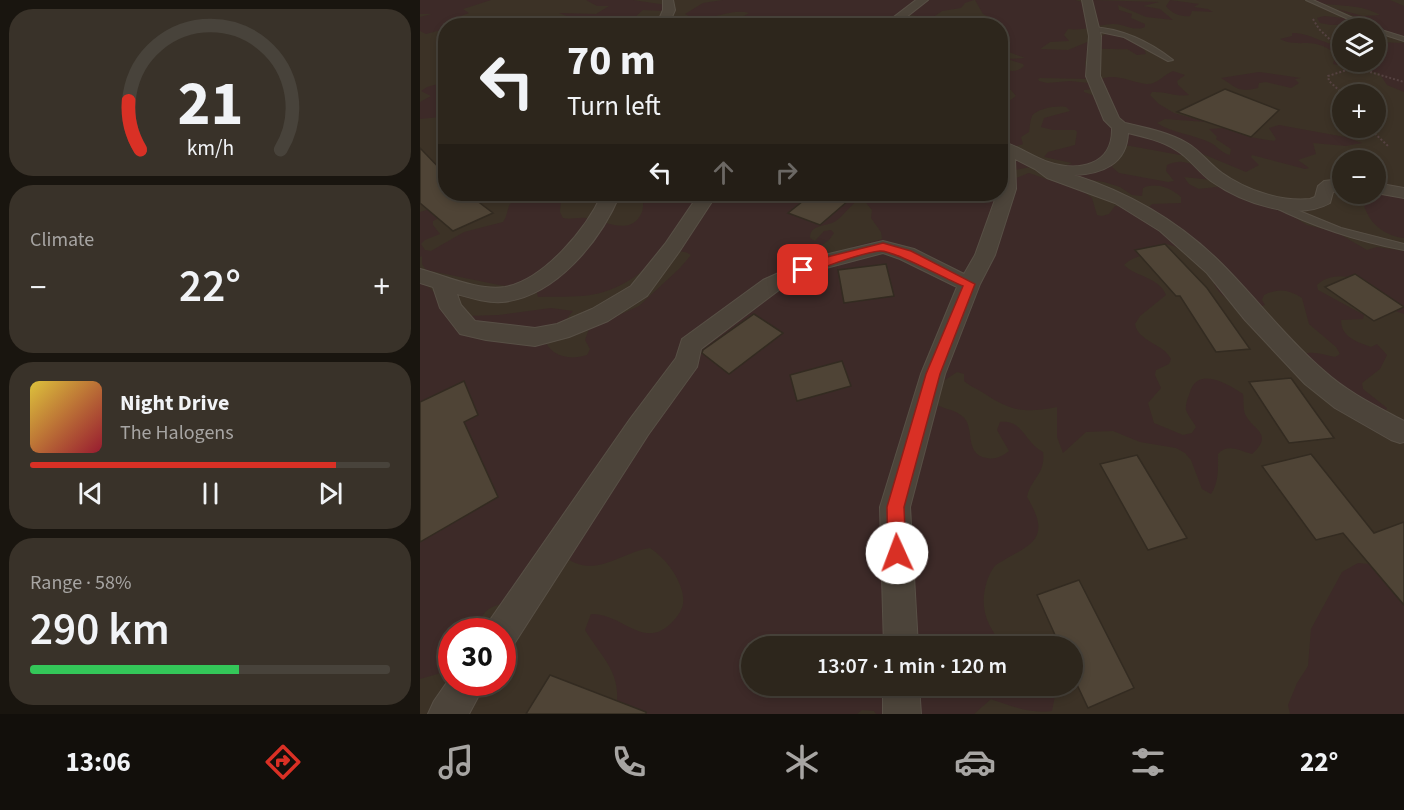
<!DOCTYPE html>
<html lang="en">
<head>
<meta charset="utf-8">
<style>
	:root { --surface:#2d261c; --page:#393229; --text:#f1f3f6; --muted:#a7a5a3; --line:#48433b; --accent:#d93025 }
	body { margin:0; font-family:"Source Sans 3",sans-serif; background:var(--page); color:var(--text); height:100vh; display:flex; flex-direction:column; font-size:22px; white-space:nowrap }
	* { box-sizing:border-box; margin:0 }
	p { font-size:20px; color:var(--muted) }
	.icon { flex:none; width:33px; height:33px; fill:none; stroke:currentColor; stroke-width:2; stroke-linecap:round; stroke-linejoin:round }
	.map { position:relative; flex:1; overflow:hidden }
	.details { display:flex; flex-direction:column; gap:9px; padding:9px; background:#19150f; width:420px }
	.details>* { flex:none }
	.guide { position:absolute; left:18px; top:18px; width:570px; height:183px; border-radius:24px; box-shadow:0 3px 9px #0003,0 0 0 2px var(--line); background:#2d261c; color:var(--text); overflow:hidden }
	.tools { position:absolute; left:912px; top:18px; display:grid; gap:12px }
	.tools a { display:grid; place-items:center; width:54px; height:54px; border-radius:50%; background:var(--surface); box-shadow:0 3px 9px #0003,0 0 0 2px var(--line); font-size:30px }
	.speed { position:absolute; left:18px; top:618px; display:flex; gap:12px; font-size:30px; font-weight:700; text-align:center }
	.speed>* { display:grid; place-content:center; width:78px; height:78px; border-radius:50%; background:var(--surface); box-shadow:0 3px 9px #0003,0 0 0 2px var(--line); line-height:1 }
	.speed .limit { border:9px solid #d22; background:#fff; color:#111 }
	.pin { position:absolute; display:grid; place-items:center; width:51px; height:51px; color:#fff; margin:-26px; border-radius:12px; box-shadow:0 3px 9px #0006 }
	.me { position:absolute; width:66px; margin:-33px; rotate:358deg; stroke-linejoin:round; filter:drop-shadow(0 0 4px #0008) }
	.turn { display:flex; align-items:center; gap:21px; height:126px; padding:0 30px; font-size:27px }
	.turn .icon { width:78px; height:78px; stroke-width:2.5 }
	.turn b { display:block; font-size:42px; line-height:51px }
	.lanes { display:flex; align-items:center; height:57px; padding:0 30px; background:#0003; justify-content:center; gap:30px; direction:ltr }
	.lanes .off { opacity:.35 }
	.big { font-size:45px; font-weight:600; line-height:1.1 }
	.details .widget { flex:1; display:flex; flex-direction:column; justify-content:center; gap:9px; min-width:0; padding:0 21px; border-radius:24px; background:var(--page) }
	.details .dial { align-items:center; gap:0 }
	.dial svg { height:156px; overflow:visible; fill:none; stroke:var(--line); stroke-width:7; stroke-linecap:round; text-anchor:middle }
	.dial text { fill:var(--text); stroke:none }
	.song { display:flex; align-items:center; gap:18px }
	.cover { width:72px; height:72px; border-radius:9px; background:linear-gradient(135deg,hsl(50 70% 55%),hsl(350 70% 35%)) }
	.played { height:6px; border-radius:3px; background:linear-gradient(90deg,var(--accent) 85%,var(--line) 85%) }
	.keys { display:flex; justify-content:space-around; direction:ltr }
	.heat { display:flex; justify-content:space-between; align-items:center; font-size:33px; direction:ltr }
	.charge { height:9px; border-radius:4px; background:linear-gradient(90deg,#34c759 58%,var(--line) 0) }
	.trip { position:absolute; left:321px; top:636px; width:342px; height:60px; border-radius:30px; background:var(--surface); box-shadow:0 3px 9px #0003,0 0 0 2px var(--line); font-weight:600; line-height:60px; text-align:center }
	.menu { display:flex; height:96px; justify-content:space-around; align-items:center; background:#120f0b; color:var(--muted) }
	.menu .icon { width:42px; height:42px }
	.menu .active { color:var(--accent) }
	.menu b { font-size:27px; color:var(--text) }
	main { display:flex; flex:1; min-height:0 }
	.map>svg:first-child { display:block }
	.green { fill:#3d2a28; fill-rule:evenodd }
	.building { fill:#4f4436; stroke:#332b21; stroke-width:1.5 }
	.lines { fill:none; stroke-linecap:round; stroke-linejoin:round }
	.service-casing { stroke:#585046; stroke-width:2 }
	.minor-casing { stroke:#585046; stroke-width:2 }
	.path { stroke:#554241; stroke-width:2; stroke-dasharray:2 2; stroke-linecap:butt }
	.service { fill:#4c443a; fill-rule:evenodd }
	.minor { fill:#4c443a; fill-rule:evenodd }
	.route { fill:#d93025; stroke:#8d1f18; stroke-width:1.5 }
</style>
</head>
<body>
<main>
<section class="details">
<div class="widget dial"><svg viewBox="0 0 100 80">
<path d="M14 69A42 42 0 1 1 86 69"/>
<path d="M14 69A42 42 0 0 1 8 44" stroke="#d93025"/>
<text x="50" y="56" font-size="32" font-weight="700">21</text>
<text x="50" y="72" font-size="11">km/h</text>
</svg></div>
<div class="widget"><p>Climate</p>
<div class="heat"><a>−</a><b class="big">22°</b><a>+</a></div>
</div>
<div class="widget">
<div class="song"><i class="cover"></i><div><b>Night Drive</b><p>The Halogens</p></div></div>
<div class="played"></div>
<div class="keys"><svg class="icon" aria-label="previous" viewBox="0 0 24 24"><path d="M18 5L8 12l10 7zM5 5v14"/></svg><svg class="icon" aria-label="pause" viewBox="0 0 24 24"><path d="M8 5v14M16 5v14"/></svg><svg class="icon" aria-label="next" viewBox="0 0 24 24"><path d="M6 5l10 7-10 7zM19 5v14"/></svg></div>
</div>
<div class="widget"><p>Range · 58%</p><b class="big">290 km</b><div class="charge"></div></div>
</section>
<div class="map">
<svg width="984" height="714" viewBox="0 0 984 714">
	<rect width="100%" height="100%" fill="#3c3226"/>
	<!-- green -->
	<g class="green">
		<path d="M0,0H71L43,9L49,13L41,16V21L35,25L26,26L25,29L6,34L0,31V17L12,14H0Z"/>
		<path d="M166,0H213L246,5L243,11L223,10L214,18L216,21L229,16H241L237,24L195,25L194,20L186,25H128L155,22L149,17L139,13L176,14L189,6H177Z"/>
		<path d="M303,0H554L545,3L541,8L522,11L512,18L490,15L455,25H308L329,13C308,7 286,26 265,14L283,3Z"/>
		<path d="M555,0H655L666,3L674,8L672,0L739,2L723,6L740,9L753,20L726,17L698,5L699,10L712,14L711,18L725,24V27C714,32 703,23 692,24C676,25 664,31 648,29L644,35L649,41L630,42L620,49L648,50L689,33L706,39L724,49L726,54L717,55L707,49C694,50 682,47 669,50L665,63L669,79L620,78L618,79L619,81L627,83L650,81L669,83L672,89L664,90V92L681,98H689L688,91L681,79C696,73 711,82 726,84C737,85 743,75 753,71L765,75L757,81L758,85L769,95C756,97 745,91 732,92L730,95L739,104L754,113L786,122L745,119L737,123C754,134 773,134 791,143C798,147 803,154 810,155L811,149L796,139L797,137L789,129L804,128L830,137L854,141L856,139L849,128L859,125L925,137L942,143L926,146L893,143L896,154L878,160L889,168L885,169L832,155L831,157L839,165L826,172L778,152L760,155L705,145L692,167L699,173L748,182L754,181L746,171L747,165C767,156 777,167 792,180L764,177L769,184L779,189L804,186L854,205L887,225L916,232L947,250L957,247L984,251V314L972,310L934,279C924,274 905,276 897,285L898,290L944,315L943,319L921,320C921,337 937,342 951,347L957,344L967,355L960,369L942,383L943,389L967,408L965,413L958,416L882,355C893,350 903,355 915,357L920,354L916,347L889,324L882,298C869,289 858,288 844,295L842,300L845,305C826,310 803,302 794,284L796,280C785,270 757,239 741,245C737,246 733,251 729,253C719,257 712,257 704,265C716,277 739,277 746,295L720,316L715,324C718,342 743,343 751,359L749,364L736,370L735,375L741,388L728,403L734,423L763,435L772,433L776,427C773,421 768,416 766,410C765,404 768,398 770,392C778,366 808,384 823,394C824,401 823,408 825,414C832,430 855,433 832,454C819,451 808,443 798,454C798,468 799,482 791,494L782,489L771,460L765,453L756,448L720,442L693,431L666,432L643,453L637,437V407C606,413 592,412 565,394C558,389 551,387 544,381V374L537,372L513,388L512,401C521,410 533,408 542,416C556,426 543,455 567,458C576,460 582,456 589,451L577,430L580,422C604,420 603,441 623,452C626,474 611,478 607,497C632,539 613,543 579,563C573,566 571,572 568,578C558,606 566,625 584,646H332V686H626L635,696L632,711C610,714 591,706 571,699L554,714H456L454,711L442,710L437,714H195C204,674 184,661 165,630L171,614C205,614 225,653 254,620C263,610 265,603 262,591C258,575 245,558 230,548C202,552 176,578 148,559C134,571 121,586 105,595C85,609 65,597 56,631L32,632L31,666L21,673L0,679V279L17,295L46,316L79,315L131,308L153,311L145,321L123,336C129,356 148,361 167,355L170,349L165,340L169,329L219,306L260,268L271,255C253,242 227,269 213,278C179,300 157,296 118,297L116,289L79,285L6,270L2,264V256L0,257V212L16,207L26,194H67L13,221V225L20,234L5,240L1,244L5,250L11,251L44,232L83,222C87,217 87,210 90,204C97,194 132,194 141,200L140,212L143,218C150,220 158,217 166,218C185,221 212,237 222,212C224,206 223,198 221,194H580L581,151L612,164L611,167L594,170L596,178L609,173L664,192L672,198L677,215L682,216L689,214L695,206L730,210L729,207L732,204L761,203V197C751,188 736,182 723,188L722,196L712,195L700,187L684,182L651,177L641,168L652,163L624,157L628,152L655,145L657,132L655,130H633L621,127L624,118L650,111L646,107C638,105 617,108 612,116C610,120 610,127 609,132L601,137L603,144C595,148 586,145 581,138V107L596,96L591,90L581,87V69C590,71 597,73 604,66L603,64L587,59L605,58L581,49L580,26L554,25L553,22L564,23L573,19L563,14ZM441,197L452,210L451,218L461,232L462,239L432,247L418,257L386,264V256L409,240L414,233L411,230L404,231L395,241L390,238C390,224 406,227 416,221C421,218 434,202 441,197Z"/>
		<path d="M750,0L779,4L774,7L788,9L793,12L772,11L770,16C761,17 752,14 746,6Z"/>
		<path d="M887,0H970L984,6V37L942,24L911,25L900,23L897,18L904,16L943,20L917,9L943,16L960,15C938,2 911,8 887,0Z"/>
		<path d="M872,33C891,33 902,44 922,46V62H956V42L984,43V92L967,85L959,73L913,64L916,54C892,35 879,49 860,39L872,36Z"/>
		<path d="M839,72L881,78L875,79L879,83L871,88L846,82L839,83L838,88C816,93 817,87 801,78Z"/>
		<path d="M25,82V112L20,117L0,119V102L11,96L1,91L7,87Z"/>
		<path d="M956,189L984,196V238C967,236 953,227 946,211C943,204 943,199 938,194H956Z"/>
		<path d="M938,563L949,564L984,576V714H870L868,705L877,683L888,666L891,629L922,572Z"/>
	</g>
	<!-- building -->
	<g class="building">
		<path d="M805,89L859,110L831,137L757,112Z"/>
		<path d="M0,148L26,175V194H48L73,213L33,231L0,203Z"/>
		<path d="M392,194H436L400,225L368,213Z"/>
		<path d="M745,244L787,288L830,349L796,352L760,296H756L715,250Z"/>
		<path d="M466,264L474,296L424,303L418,270Z"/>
		<path d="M935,274L984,307L954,321L905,287Z"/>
		<path d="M334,314L363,333L309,374L282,353L283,350Z"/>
		<path d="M422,361L431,386L377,401L370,375Z"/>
		<path d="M871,378L914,438L869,443L829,382Z"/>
		<path d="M44,381L58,415L44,422L78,497L0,542V402Z"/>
		<path d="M891,454L954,533L984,522V605L923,533L896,540L842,466Z"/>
		<path d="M717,455L767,538L728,550L680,464Z"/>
		<path d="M659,580L714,688L668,708L652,674V646H640L617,595Z"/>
		<path d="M130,675L226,712V714H106Z"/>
	</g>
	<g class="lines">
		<!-- service casing -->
		<g class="service-casing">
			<g id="service">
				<path d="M886,0H893L955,28H948Z"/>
				<path d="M673,27C703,29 730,42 753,60L748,61L704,37L671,30Z"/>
				<path d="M955,28L958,29L984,37V41L956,32Z"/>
				<path d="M855,201L921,228L984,244V250C938,241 894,227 852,206L850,204Z"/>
			</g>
		</g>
		<!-- minor casing -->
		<g class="minor-casing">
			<g id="minor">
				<path d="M243,0H253L255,10L248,26H236L243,10Z"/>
				<path d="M496,0H508L475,26H462Z"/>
				<path d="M662,0H672L681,36L680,76L699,118L705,123C726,128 748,132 767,143C781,151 789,164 802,173C826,190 861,202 890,199L895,197L898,186L904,181L922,179V189L913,192L910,203C876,222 822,203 791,181C778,172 770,158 756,150C742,141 725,137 708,133C707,164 682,174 654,175C710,193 760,222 802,264C836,298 866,338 903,370C927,392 956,406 984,421V442L980,443L971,440L915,408L885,384L825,320L787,273L740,231L695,203L627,178L615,169L595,159L596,189L575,255L560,284L525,374L490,507L498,646H464L460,507L501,374L537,287L480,259L463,253L406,268L359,290L281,349L277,367L228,435L94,644L82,649V632H65L70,620L210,419L256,358L262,339L343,280L392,258L463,241L494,249L544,274L555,255L577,194H580V141C597,145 611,156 628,162C658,172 693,166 692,128L684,120L666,76L669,36Z"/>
				<path d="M956,183L984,188V198L956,193Z"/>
				<path d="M182,194H200C181,240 136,297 82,302C67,303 51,298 37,294L41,305L55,321L115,328L137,324L172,309L211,286L245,244L279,194H297L259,252L227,296L188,321L149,337L115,346L66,340L40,334L20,308L13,287L0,283V269C26,276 58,291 85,287C124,280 167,228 182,194Z"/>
				<path d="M32,675V682H66L49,714H8L14,701Z"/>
				<path d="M463,686H499L501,714H463Z"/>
			</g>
		</g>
		<!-- path -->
		<g class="path">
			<path d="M893,19L899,29L922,51"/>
			<path d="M931,62L944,68"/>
			<path d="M950,72L984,82"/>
			<path d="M923,94L909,81L908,76L930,69L952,72"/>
			<path d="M949,128L968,146"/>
		</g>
		<!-- service -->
		<use href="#service" class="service"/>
		<!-- minor -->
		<use href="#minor" class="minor"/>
	</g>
	<!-- route -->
	<path class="route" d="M463,243L491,251L555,284L520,374L484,507L486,553L483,559L477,562L471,559L468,553L467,507L506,374L543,286C526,279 473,250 460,251C434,254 408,267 383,274L377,270L395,260Z"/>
</svg>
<div class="tools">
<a><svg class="icon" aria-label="layers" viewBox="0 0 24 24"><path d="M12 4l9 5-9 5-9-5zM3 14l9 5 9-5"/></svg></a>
<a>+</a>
<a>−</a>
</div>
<div class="speed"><div class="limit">30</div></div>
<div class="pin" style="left:383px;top:270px;background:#d93025"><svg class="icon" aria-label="arrive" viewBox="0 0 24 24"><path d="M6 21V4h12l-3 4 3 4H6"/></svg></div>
<svg class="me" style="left:477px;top:553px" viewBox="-20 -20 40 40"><circle r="19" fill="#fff"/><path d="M0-13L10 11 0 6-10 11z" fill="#d93025"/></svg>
<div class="trip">13:07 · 1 min · 120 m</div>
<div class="guide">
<div class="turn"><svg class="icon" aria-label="left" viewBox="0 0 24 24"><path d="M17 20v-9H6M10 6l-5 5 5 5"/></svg><div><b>70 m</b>Turn left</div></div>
<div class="lanes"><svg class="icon" aria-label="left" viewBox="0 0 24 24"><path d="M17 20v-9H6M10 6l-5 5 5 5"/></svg><svg class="icon off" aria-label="ahead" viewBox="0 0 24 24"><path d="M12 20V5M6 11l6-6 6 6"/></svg><svg class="icon off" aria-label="right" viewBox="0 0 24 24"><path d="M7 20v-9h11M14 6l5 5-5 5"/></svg></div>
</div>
</div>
</main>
<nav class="menu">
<b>13:06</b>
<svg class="icon active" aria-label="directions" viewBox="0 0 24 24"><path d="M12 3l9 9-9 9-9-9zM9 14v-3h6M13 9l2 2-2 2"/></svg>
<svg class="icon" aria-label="music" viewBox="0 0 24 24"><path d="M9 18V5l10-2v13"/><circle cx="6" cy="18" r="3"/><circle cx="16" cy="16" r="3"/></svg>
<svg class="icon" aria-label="phone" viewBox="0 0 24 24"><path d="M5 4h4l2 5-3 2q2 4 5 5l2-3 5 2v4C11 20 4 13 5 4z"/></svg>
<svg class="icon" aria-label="climate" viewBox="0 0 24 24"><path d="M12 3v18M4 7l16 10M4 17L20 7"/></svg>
<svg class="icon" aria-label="car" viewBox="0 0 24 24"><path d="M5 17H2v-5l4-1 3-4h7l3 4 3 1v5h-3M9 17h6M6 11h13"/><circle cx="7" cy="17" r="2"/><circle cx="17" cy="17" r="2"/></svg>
<svg class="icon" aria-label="filters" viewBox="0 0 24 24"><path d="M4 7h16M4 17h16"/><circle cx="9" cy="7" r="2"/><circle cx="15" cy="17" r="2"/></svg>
<b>22°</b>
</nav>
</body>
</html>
